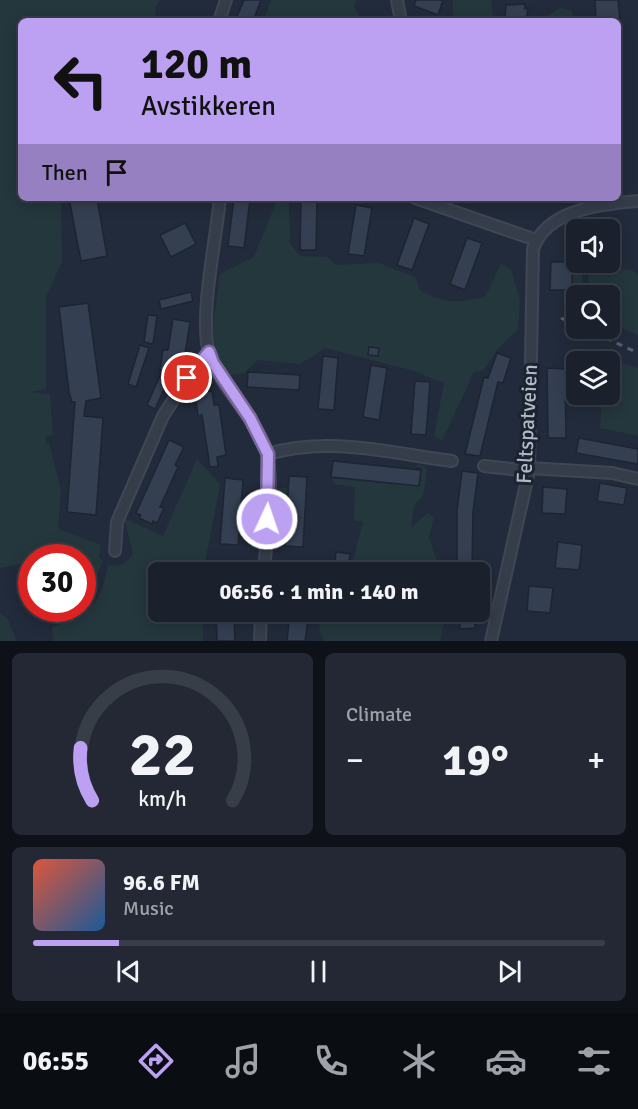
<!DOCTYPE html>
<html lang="en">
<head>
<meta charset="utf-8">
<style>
	:root { --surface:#1a202c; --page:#232834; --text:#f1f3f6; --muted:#9fa3a9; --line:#383e48; --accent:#bca0f2 }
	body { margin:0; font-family:Signika,sans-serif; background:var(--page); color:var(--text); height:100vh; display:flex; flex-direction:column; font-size:22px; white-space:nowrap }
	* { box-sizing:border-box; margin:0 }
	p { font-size:20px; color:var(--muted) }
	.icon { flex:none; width:33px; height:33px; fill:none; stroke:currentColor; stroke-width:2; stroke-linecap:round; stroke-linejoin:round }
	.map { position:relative; height:641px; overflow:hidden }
	.side { display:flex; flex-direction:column; gap:12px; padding:12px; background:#0e1218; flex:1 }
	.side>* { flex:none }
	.top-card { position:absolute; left:18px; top:18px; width:603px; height:183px; border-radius:9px; box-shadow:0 3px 15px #0003,0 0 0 2px var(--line); background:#bca0f2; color:#111; overflow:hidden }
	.buttons { position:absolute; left:566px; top:219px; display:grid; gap:12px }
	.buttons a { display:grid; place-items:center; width:54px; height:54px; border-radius:9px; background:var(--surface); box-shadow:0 3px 15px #0003,0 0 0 2px var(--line); font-size:30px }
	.speed { position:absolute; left:18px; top:544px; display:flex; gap:12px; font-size:30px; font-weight:700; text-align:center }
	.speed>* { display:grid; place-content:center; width:78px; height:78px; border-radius:50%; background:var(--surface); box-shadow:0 3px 15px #0003,0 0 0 2px var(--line); line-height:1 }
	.speed .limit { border:9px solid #d22; background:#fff; color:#111 }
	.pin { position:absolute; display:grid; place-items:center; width:51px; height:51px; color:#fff; margin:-26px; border:3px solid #fff; border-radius:50%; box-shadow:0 2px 6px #0007 }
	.me { position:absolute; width:66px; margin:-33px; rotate:3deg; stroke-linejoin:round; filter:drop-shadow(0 0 4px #0008) }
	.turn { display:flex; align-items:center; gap:21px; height:126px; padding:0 24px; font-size:27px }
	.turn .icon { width:78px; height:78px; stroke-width:2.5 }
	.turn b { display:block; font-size:42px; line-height:51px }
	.then { display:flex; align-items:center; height:57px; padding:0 24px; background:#0003; gap:12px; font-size:22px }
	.big { font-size:45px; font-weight:700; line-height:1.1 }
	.side .card { flex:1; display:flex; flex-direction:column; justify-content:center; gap:9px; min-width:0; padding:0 21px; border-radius:9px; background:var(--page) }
	.side .dial { align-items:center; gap:0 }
	.dial svg { height:156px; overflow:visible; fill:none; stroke:var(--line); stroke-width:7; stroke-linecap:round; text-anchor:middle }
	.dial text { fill:var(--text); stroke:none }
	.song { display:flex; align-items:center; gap:18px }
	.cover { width:72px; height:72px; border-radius:9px; background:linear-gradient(135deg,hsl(10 70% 55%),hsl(210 70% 35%)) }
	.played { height:6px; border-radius:3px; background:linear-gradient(90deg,var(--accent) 15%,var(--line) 15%) }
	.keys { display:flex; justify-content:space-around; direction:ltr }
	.heat { display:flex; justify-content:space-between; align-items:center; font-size:33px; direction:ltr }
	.side .tiles { flex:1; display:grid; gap:12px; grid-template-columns:1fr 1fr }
	.card:last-child { grid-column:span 2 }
	.trip { position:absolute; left:148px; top:562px; width:342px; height:60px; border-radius:9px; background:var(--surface); box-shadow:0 3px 15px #0003,0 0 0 2px var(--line); font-weight:700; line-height:60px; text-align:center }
	.dock { display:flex; height:96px; justify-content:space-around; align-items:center; background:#0a0d12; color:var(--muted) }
	.dock .icon { width:42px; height:42px }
	.dock .on { color:var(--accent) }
	.dock b { font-size:27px; color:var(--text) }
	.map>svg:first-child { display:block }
	.green { fill:#24373c }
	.building { fill:#343f52; stroke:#1d2432; stroke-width:1.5 }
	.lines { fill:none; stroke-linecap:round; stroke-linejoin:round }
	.street-casing { stroke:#3f4654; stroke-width:14 }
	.street { stroke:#353d4b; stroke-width:10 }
	.rail { stroke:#576172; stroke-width:3; stroke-dasharray:6 6; stroke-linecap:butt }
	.route-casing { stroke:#7a689d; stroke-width:15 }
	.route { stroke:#bca0f2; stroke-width:10 }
	.labels { text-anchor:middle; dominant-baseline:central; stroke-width:6; stroke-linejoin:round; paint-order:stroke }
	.street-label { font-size:21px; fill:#b1b8c7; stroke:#1b2230 }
</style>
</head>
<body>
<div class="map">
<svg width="638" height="641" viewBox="0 0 638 641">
	<rect width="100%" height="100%" fill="#222b3b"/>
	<!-- green -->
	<g class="green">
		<path d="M0,0H160L155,8L156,21H21V198H61L62,262L46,297V389L30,392L50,394L53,435L46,436V444L49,442L61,491L58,529L101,545L99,556L103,562L83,602L82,558H32L31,562L0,568Z"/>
		<path d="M271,0H356L354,7L362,21H264Z"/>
		<path d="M453,0H491L494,21H453Z"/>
		<path d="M560,8L571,10L574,18L572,21H539Z"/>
		<path d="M277,200L289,202L290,243L300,256L327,257L336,265L379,263L415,277L420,290C447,305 455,303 485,297L501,264L511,269L520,300L518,330L498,349L483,371L474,372L442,441L434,436L444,383L411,370L325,348L300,364L258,360L244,373L230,375L216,354L213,325L220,274L254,257Z"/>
		<path d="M588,266L632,270L638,275V335C612,324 609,325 609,296L589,295Z"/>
		<rect x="572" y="269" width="10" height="14"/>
		<path d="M591,355L638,368V436L600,428L602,395L609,394V362L593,361Z"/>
		<path d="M197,459L220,484L203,573H159V612H203V641H54L52,627C91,613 100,607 108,565C121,567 125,565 133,554L124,518L163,536Z"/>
		<path d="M413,465L427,466L424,467L427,470L423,496L414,506L411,528L427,513L434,517L429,537L441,573H350L363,521H354L355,487L334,484L332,478L420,486L422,468Z"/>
		<path d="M277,488H289L288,500L276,499Z"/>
		<path d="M276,505H288L287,517L275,516Z"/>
		<path d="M275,523H286V535L274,534Z"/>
		<path d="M323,612H446L440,641H324L319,630Z"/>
		<path d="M0,613L7,618L17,641H0Z"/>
	</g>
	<!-- building -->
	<g class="building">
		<path d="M244,0H261L253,21H235Z"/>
		<path d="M416,0H443L438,15L414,6Z"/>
		<path d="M595,0H618L620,21H596Z"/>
		<path d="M525,4V9L528,8L526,21L505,19L506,5Z"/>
		<path d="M69,198H97L107,256L81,261Z"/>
		<path d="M234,198L250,199L244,248L228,246Z"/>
		<path d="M301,200L317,201L316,250H300Z"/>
		<path d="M356,205L372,208L364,256L348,254Z"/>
		<path d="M414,218L429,224L412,270L397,265Z"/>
		<path d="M185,223L196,244L171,257L160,235Z"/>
		<path d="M467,238L482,243L465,290L450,284Z"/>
		<path d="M551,262H572V290H550Z"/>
		<path d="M191,292L193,301L161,309L159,300Z"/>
		<path d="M88,303L101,398L86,401L84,416L103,418L96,515L67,512L75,402H72L69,392L59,307Z"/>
		<path d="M148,315L157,316L153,344L144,342Z"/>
		<path d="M173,319L190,322L185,354L181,353L177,373L172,372L155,409L147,405L162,371L160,370L163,350H168Z"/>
		<path d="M140,345L149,348L136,387L128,384Z"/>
		<path d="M369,347L379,348L378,356L368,355Z"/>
		<path d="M497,353L511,358L503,383L498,382L480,456L465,454L484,377L488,378Z"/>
		<path d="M323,356L338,358L334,410L318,409Z"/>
		<path d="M371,365L387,368L379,420L363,417Z"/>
		<path d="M547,368L565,369L566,438H548Z"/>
		<path d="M248,372L300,375L299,390L247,387Z"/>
		<path d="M415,381L430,382L426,435L411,434Z"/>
		<path d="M212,391L214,405H219L226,455L217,457L218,466L210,467L202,415L198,416L195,394Z"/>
		<path d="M579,438L638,449V464L576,453Z"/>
		<path d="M169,440L184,447L175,465L178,467L160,507L164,508L157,523L153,521L152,524L139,518L141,515L136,513Z"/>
		<path d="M333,461L421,470L419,486L331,477Z"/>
		<path d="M462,471L478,473L473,512L472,573H457V511Z"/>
		<path d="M289,476L307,477L303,547L285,546Z"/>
		<path d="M225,478L243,480L238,545L220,544Z"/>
		<path d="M600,483L627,488L624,505L597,501Z"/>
		<path d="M543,487L567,489L565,514L542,513Z"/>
		<path d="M558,542L582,545L579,570L555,568Z"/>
		<path d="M336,552L350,554L348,570L334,569Z"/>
		<path d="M275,562L284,564L283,572L274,571Z"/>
		<path d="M529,586L553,588L550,613L527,611Z"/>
		<path d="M216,612H234L235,641H217Z"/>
		<path d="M290,612H309L305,641H287Z"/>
		<path d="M459,612H474L475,628L460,629Z"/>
	</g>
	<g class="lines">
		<!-- street casing -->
		<g class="street-casing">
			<g id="street">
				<path d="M397,0L401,21"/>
				<path d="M219,21L226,0"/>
				<path d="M220,198C216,240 202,303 207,343C212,381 249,408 263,442C277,472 266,538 264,573"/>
				<path d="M415,198L536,240"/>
				<path d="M268,454C329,436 390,453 452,461"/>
				<path d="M484,466L529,471"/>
				<path d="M529,468L612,473L638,479"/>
				<path d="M115,551L117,522L163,416L192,371L209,352"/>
				<path d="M260,641L261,612"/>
				<path d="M491,641L529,471L533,249C547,209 601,204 638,201"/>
			</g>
		</g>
		<!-- street -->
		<use href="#street" class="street"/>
		<!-- rail -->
		<g class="rail">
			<path d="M561,318L576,325"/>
			<path d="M584,328L638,353"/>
		</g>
	</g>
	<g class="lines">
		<!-- route casing -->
		<g class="route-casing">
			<path id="route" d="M187,378L209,352L213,363L250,418L268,454L267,519"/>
		</g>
		<!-- route -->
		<use href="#route" class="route"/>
	</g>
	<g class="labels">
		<!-- street labels -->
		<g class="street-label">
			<text transform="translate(527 424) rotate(-87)">Feltspatveien</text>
		</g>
	</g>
</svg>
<div class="buttons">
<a><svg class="icon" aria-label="sound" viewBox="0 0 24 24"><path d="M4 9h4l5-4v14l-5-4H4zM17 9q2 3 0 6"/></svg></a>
<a><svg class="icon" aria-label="search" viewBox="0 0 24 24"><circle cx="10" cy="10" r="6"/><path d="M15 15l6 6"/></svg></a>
<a><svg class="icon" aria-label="layers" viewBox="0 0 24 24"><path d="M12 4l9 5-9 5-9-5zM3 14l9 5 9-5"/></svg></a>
</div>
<div class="speed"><div class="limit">30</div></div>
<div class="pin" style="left:187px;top:378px;background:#d93025"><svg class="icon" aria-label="arrive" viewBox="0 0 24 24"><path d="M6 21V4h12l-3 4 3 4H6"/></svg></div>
<svg class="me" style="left:267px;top:519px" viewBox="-20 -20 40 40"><circle r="17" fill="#bca0f2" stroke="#fff" stroke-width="3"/><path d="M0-11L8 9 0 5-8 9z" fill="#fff"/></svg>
<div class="trip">06:56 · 1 min · 140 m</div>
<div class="top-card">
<div class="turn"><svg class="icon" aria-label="left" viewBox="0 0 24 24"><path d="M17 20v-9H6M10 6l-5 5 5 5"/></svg><div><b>120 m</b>Avstikkeren</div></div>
<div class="then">Then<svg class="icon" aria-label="arrive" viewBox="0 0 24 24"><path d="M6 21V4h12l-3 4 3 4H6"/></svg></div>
</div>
</div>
<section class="side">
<div class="tiles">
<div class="card dial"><svg viewBox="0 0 100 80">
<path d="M14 69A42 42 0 1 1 86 69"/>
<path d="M14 69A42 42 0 0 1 8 42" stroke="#bca0f2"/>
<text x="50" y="56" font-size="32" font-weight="700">22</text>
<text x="50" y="72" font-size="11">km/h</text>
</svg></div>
<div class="card"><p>Climate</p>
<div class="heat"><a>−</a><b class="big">19°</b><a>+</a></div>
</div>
<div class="card">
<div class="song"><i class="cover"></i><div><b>96.6 FM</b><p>Music</p></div></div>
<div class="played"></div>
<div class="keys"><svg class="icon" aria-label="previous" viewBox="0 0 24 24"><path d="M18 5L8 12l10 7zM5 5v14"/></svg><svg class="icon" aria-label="pause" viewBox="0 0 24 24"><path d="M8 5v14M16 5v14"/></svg><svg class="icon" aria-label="next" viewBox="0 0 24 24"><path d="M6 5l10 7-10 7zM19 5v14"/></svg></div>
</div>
</div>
</section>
<nav class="dock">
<b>06:55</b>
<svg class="icon on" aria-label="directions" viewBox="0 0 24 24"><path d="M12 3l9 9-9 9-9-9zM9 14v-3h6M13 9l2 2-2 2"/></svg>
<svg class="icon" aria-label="music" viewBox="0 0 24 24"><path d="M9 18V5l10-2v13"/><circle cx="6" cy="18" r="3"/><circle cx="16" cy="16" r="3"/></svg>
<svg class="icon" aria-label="phone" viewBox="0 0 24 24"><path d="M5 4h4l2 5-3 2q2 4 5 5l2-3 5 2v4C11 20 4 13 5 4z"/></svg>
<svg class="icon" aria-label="climate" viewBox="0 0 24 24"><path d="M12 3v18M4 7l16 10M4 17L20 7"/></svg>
<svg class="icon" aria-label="car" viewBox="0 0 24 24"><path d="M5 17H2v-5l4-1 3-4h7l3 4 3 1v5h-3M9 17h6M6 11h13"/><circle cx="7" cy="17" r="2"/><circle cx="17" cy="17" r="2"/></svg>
<svg class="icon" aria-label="filters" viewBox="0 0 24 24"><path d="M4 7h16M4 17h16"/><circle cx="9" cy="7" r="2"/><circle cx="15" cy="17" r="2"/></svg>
</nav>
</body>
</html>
